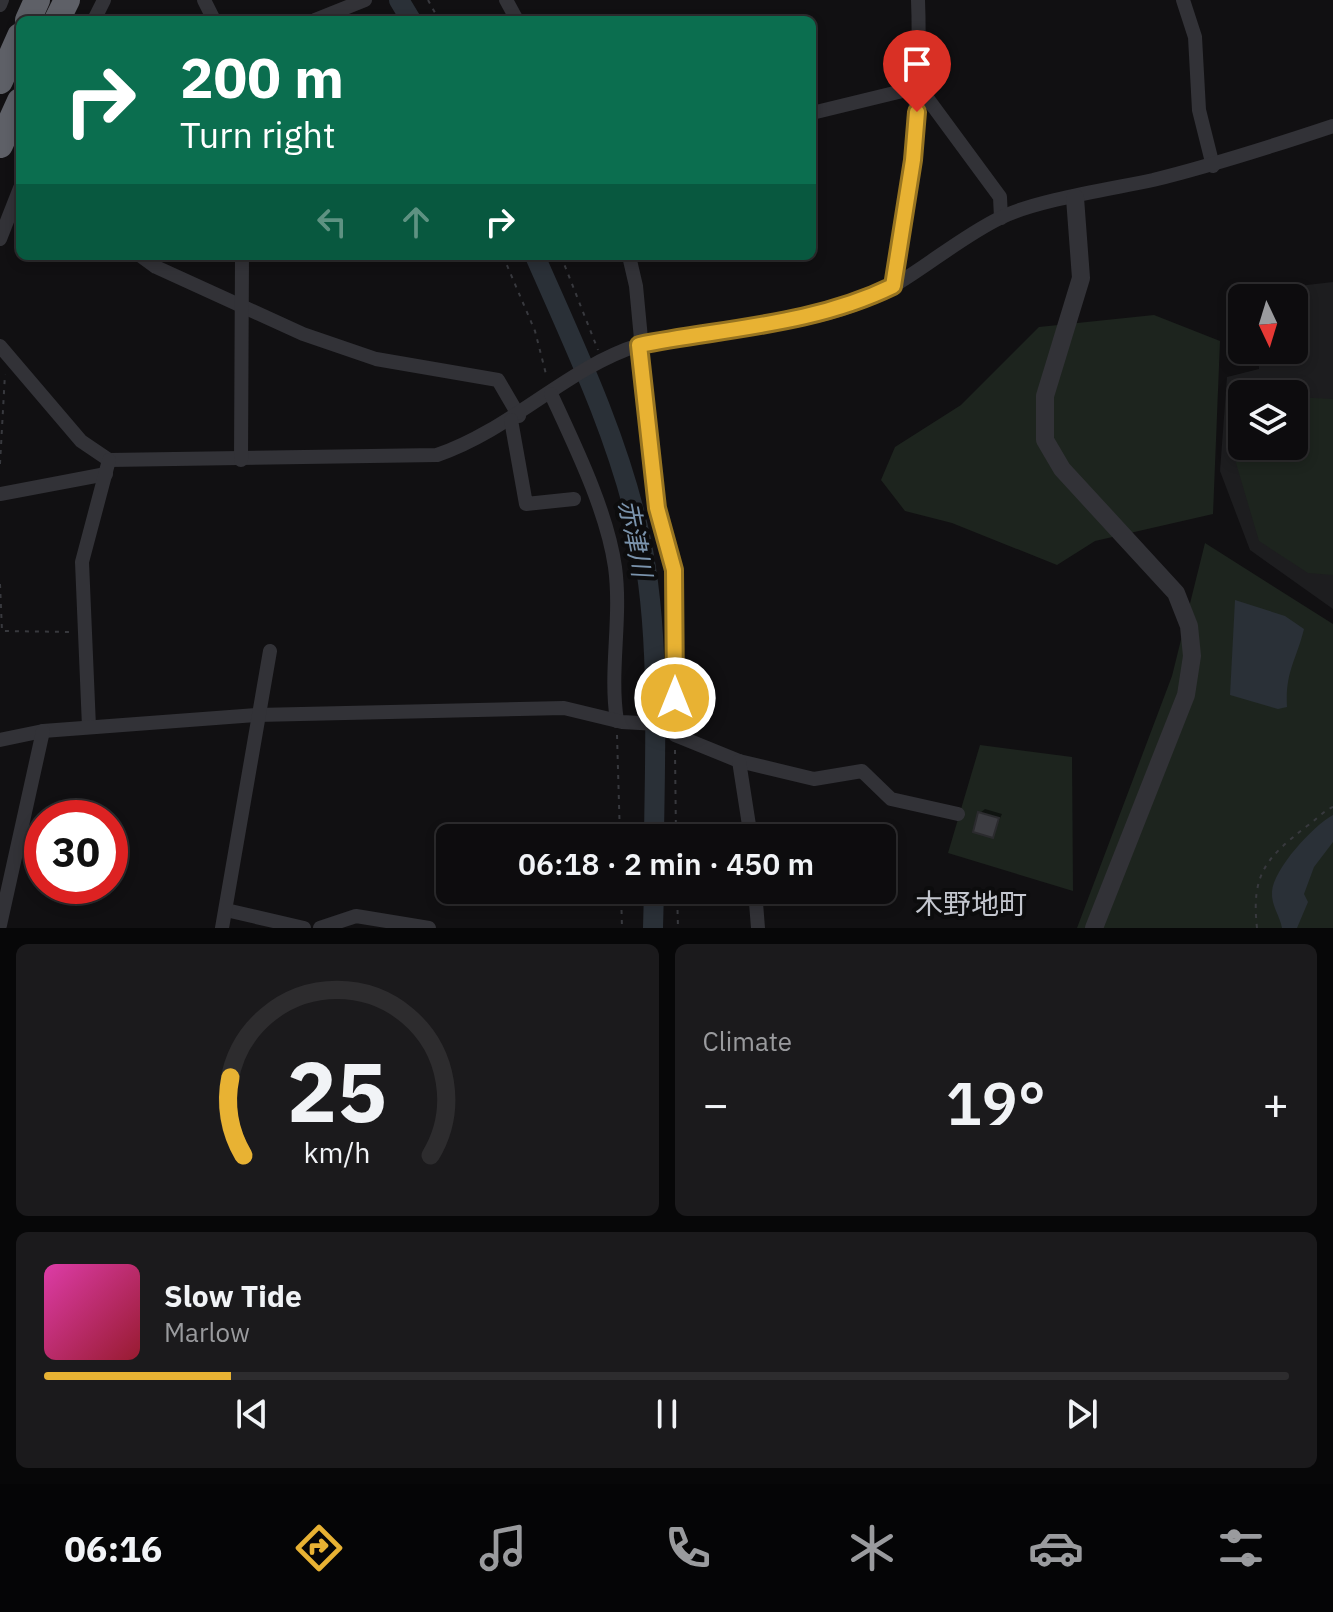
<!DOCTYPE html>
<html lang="en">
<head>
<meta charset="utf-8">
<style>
	:root { --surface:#0d0c0e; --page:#1b1a1c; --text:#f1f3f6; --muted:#9a9b9e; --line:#2d2c2e; --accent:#e8b233 }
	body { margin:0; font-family:"IBM Plex Sans","Noto Sans JP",sans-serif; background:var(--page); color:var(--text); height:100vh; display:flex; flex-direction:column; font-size:30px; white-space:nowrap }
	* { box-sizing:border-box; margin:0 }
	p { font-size:26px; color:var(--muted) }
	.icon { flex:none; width:44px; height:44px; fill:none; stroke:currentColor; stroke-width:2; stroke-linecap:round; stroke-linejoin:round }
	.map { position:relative; height:928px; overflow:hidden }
	.drawer { display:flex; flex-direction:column; gap:16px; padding:16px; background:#070708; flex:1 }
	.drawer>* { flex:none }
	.guide { position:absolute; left:16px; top:16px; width:800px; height:244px; border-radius:12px; box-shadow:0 4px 12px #0003,0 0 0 2px var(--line); background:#0b6e4f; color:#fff; overflow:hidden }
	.needle { width:52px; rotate:176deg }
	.buttons { position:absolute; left:1228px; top:284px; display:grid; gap:16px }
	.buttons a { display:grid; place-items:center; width:80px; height:80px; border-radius:12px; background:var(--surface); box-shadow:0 4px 12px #0003,0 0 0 2px var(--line); font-size:40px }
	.speed { position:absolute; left:24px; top:800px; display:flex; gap:16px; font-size:40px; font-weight:700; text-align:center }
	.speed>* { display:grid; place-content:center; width:104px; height:104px; border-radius:50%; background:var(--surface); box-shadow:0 4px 12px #0003,0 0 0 2px var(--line); line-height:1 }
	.speed .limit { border:12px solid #d22; background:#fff; color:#111 }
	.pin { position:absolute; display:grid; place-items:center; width:68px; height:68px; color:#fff; margin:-82px -34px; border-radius:50% 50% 50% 0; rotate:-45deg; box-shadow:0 0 8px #0007 }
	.pin .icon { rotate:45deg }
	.me { position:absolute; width:88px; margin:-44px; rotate:0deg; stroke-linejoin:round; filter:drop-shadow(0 0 6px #0008) }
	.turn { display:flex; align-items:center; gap:28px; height:168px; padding:0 32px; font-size:36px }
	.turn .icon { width:104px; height:104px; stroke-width:2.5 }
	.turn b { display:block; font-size:56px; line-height:68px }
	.lanes { display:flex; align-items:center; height:76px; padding:0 32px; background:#0003; justify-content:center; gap:40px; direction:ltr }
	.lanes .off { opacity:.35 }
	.big { font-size:60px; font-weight:600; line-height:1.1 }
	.drawer .tile { flex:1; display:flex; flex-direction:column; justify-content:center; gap:12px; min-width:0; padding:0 28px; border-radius:12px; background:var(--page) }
	.drawer .dial { align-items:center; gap:0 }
	.dial svg { height:208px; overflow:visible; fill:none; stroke:var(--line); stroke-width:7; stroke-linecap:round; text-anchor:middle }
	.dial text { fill:var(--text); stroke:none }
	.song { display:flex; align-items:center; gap:24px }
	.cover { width:96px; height:96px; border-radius:12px; background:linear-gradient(135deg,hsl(320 70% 55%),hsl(350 70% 35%)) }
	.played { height:8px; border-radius:4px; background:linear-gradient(90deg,var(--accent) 15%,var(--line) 15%) }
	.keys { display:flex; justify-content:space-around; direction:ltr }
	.heat { display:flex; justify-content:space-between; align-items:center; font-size:44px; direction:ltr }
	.drawer .tiles { flex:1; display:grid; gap:16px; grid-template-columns:1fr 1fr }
	.tile:last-child { grid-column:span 2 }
	.trip { position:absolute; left:436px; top:824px; width:460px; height:80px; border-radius:12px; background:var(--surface); box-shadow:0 4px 12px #0003,0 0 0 2px var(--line); font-weight:600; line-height:80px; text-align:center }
	.tabs { display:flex; height:128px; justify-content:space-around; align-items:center; background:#050506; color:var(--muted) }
	.tabs .icon { width:56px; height:56px }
	.tabs .selected { color:var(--accent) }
	.tabs b { font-size:36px; color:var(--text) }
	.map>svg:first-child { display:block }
	.built { fill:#1d1d1f; fill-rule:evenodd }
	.green { fill:#1d241e }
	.water { fill:#2a3037 }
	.shadow { fill:#0007 }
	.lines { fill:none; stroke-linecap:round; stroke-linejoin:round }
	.river { stroke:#2a3037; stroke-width:20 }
	.building { fill:#3d3d42; stroke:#2b2b2e; stroke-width:2 }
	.path { stroke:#38393e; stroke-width:2; stroke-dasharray:4 6; stroke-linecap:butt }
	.minor { stroke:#323237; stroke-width:14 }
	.tertiary { stroke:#323237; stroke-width:18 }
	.motorway { stroke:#5e6067; stroke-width:26 }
	.route-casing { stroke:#977421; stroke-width:20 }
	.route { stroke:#e8b233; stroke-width:14 }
	.labels { text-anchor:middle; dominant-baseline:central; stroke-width:8; stroke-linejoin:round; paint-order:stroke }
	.water-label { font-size:26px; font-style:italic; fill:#7a93ac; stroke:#0c0c0d }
	.quarter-label { font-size:28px; fill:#c3c6ce; stroke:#0c0c0d }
</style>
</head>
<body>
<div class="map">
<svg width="1333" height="928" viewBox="0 0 1333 928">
	<rect width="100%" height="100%" fill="#111012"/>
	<!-- built -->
	<path class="built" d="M1333,282V609L1250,550L1220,471L1227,377L1259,369L1258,350H1294V298H1255V291ZM1242,394H1294V446H1242Z"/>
	<!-- green -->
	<g class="green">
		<path d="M1154,315L1220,341L1213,514L1095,541L1057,565L952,523L905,511L881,480L895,447L961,405L1039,327Z"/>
		<path d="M1294,397L1333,399V575L1308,573L1259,541L1236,463L1242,418V446H1294Z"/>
		<path d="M1205,543L1333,624V928H1077L1172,676Z"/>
		<path d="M980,745L1072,757L1073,891L948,853Z"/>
	</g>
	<!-- water -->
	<g class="water">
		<path d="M1235,600L1285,616L1304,629C1296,661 1285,672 1287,707L1278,709L1230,695Z"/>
		<path d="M1333,815V842L1314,867L1304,894L1308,902L1297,928H1282C1280,916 1271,905 1272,892C1273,869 1314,825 1333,815Z"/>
	</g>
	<!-- shadow -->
	<path class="shadow" d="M985,809L1002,814L992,836L980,813Z"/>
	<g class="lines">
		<!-- river -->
		<g class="river">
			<path d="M399,0L411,20"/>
			<path d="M535,256C573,343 615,430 637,523C661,618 655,739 654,838"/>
			<path d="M653,928L654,890"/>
		</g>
	</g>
	<!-- building -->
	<path class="building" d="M978,812L999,818L993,838L973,832Z"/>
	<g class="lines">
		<!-- path -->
		<g class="path">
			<path d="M428,0L439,20"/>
			<path d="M503,256L535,331L547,378"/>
			<path d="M561,256L598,350"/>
			<path d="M0,464L5,374"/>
			<path d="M0,584L2,631L71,632"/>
			<path d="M617,735L620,838"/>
			<path d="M675,750L676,838"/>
			<path d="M621,890L622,928"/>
			<path d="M677,890L678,928"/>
			<path d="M1257,928C1251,874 1266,858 1307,826C1316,820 1323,811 1333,807"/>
		</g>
		<!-- minor -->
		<g class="minor">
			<path d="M204,0L214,20"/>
			<path d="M506,0L517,20"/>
			<path d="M1183,0L1195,37L1199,110L1213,166"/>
			<path d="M0,5L2,0"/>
			<path d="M94,20L104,0"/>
			<path d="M315,20L365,0"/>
			<path d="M919,87L1000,197L1001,218"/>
			<path d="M812,113L919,87"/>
			<path d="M0,239L20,188"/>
			<path d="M141,256L156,267L303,334L376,359L498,380L519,416"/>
			<path d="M893,286C907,190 922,98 918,0"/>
			<path d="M0,346L81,441L109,460L437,455C511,430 568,367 639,345C708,324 785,331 854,305C908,285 949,243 1000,218C1036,200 1111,189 1153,180C1214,165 1273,146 1333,126"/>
			<path d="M551,394C575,446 607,511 615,567C622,619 609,670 617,721"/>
			<path d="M511,420L526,504L574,499"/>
			<path d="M241,460L242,256"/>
			<path d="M0,494L106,474"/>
			<path d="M89,727L82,562L109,460"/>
			<path d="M675,735L739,761L814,779L862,771L891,799L958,814"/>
			<path d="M0,740L43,731L257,715L434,711L564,708L622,722L675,725L674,570L657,508L636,286L629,256"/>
			<path d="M739,761L751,838"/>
			<path d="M755,890L758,928"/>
			<path d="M226,910L304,928"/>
			<path d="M0,925L43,731"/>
			<path d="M222,928L270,651"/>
			<path d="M320,928L356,916L429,928"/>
		</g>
		<!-- tertiary -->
		<path class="tertiary" d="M1075,198L1081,278L1045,396V440L1062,469L1176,593L1189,626L1192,656L1186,695L1094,928"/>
		<!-- motorway -->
		<g class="motorway">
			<path d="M28,20L37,0"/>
			<path d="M57,20L67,0"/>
			<path d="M0,81L20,36"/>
			<path d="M0,145L20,101"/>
		</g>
	</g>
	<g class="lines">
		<!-- route casing -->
		<g class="route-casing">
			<path id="route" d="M675,698L674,570L657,508L639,345C725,328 813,325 893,286L913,160L917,112"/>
		</g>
		<!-- route -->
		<use href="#route" class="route"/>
	</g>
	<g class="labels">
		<!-- water labels -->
		<g class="water-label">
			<text transform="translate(636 538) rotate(79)">赤津川</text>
		</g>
		<!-- quarter labels -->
		<g class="quarter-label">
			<text x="971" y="903">木野地町</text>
		</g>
	</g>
</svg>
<div class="buttons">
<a><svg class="needle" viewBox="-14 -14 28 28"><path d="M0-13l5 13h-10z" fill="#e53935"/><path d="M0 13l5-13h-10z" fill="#9a9b9e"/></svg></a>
<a><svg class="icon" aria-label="layers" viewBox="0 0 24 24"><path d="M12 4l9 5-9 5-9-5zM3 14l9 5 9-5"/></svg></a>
</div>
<div class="speed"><div class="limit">30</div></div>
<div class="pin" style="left:917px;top:112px;background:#d93025"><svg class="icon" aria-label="arrive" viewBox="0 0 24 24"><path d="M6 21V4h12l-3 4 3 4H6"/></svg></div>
<svg class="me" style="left:675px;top:698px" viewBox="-20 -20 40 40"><circle r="17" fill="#e8b233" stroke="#fff" stroke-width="3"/><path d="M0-11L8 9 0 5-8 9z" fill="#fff"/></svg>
<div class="trip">06:18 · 2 min · 450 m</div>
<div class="guide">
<div class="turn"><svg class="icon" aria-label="right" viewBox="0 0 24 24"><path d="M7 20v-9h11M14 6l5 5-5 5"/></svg><div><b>200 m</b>Turn right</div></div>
<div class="lanes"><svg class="icon off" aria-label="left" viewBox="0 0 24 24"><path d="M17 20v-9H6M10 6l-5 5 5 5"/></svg><svg class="icon off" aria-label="ahead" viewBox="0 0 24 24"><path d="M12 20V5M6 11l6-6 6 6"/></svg><svg class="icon" aria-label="right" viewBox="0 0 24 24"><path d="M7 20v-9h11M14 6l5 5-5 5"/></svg></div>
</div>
</div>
<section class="drawer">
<div class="tiles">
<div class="tile dial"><svg viewBox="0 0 100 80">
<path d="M14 69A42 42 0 1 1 86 69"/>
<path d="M14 69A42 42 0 0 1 9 39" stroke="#e8b233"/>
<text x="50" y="56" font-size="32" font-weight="700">25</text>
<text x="50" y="72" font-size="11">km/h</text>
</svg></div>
<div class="tile"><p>Climate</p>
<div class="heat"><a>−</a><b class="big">19°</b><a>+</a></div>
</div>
<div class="tile">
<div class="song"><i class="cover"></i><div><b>Slow Tide</b><p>Marlow</p></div></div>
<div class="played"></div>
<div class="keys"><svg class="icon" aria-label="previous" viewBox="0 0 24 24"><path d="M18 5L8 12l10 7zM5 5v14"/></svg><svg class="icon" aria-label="pause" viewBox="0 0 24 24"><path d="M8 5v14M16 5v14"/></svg><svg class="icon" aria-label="next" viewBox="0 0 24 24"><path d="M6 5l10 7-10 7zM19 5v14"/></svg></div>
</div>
</div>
</section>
<nav class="tabs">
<b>06:16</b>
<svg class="icon selected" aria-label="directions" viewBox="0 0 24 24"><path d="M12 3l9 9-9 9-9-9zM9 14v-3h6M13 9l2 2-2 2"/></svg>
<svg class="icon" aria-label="music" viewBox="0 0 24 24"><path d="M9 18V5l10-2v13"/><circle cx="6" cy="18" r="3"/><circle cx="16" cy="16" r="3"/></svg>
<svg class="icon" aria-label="phone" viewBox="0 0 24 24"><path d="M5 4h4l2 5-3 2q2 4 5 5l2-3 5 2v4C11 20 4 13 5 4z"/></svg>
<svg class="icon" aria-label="climate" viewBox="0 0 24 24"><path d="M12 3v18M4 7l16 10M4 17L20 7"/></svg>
<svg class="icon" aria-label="car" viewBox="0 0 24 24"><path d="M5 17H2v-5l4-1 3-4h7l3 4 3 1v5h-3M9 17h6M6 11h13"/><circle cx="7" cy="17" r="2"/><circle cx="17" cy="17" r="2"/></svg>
<svg class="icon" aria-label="filters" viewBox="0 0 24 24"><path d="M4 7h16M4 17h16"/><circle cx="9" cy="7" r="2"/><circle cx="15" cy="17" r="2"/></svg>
</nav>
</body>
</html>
